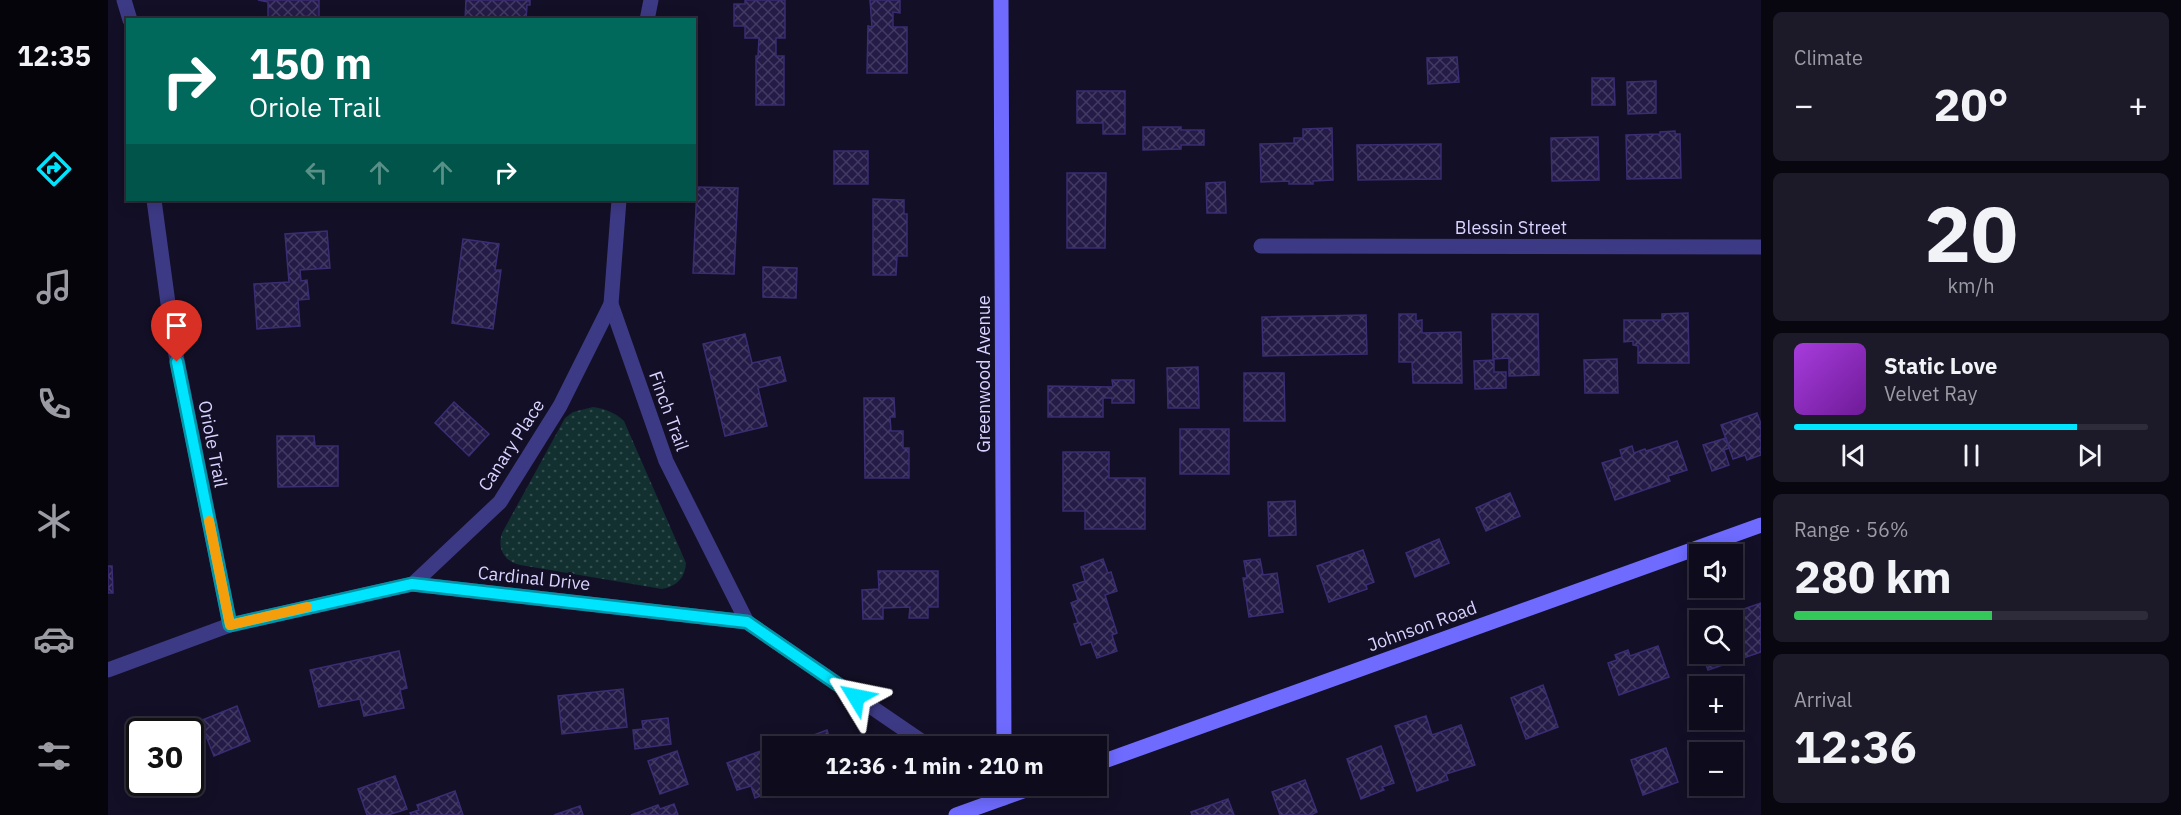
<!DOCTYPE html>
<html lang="en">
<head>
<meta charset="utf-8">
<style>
	:root { --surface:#0e0b1c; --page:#1c1929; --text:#f1f3f6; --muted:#9b9ba3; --line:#2e2b3b; --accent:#00e5ff }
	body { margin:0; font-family:"IBM Plex Sans",sans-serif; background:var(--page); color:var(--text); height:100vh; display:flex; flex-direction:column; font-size:22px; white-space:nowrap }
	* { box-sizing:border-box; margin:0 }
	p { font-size:20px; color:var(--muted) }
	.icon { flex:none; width:33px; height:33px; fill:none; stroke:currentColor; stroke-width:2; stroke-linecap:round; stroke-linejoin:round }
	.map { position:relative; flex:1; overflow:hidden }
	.panel { display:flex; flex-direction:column; gap:12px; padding:12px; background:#08060f; width:420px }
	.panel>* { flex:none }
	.guide { position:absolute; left:18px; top:18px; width:570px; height:183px; border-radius:0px; box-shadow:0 3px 15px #0003,0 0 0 2px var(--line); background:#00695c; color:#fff; overflow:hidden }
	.fabs { position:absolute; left:1581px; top:544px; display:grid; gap:12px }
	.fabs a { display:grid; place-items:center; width:54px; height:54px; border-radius:0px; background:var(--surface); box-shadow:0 3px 15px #0003,0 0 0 2px var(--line); font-size:30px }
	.speed { position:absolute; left:18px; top:718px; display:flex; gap:12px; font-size:30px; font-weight:700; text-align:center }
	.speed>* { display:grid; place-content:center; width:78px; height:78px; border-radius:50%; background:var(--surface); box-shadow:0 3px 15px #0003,0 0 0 2px var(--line); line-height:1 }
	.speed .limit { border:3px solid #111; border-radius:9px; background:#fff; color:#111 }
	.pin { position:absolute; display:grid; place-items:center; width:51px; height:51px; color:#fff; margin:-62px -26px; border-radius:50% 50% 50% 0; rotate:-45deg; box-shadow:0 0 6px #0007 }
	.pin .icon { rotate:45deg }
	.me { position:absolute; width:66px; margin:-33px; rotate:305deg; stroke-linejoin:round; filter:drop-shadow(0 0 4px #0008) }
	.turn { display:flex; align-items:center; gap:21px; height:126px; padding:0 24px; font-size:27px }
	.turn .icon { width:78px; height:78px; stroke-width:2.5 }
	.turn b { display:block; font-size:42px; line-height:51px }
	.lanes { display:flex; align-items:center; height:57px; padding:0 24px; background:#0003; justify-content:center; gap:30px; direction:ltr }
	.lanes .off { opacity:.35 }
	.big { font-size:45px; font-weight:700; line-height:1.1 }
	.panel .card { flex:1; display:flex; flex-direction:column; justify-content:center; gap:9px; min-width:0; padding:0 21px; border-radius:9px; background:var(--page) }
	.panel .dial { align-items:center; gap:0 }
	.dial b { font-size:78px; line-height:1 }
	.song { display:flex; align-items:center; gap:18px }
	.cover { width:72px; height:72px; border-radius:9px; background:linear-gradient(135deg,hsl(280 70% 55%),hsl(280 70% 35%)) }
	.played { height:6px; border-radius:3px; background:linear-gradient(90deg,var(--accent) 80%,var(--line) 80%) }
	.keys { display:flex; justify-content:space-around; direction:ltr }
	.heat { display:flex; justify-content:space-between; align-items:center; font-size:33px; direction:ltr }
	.charge { height:9px; border-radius:4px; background:linear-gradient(90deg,#34c759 56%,var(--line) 0) }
	.trip { position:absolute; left:654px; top:736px; width:345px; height:60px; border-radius:0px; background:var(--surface); box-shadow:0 3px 15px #0003,0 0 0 2px var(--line); font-weight:700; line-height:60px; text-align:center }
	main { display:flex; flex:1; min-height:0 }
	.dock { display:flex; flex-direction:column; width:108px; justify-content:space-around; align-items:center; background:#06040b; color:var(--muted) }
	.dock .icon { width:42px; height:42px }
	.dock .active { color:var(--accent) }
	.dock b { font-size:27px; color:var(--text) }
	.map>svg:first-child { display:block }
	.grass { fill:url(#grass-dots) }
	.building { fill:url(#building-cross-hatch); stroke:#3b2d73; stroke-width:1.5 }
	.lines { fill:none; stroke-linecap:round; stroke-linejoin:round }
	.street { stroke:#3d3a85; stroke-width:15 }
	.secondary { stroke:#6f6bff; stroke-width:15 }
	.route-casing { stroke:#0095a6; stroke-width:15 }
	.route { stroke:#00e5ff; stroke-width:10 }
	.slow { stroke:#f59e0b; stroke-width:10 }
	.labels { text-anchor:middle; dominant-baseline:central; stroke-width:6; stroke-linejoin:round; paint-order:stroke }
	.street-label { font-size:18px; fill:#d9d4ff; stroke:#130f26 }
</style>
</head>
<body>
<main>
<nav class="dock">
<b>12:35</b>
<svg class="icon active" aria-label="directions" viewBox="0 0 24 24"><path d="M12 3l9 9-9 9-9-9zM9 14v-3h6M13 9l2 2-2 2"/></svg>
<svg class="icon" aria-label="music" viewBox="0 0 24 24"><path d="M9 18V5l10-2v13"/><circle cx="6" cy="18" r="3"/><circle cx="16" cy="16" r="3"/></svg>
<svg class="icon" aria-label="phone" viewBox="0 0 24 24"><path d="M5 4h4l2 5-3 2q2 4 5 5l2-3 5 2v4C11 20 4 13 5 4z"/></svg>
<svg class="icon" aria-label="climate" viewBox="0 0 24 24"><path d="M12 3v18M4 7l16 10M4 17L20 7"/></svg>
<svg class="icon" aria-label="car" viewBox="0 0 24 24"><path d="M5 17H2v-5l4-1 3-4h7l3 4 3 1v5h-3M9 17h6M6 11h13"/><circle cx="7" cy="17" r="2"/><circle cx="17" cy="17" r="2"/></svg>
<svg class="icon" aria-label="filters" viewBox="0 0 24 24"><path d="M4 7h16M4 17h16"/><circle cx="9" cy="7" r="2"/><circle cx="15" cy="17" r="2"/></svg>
</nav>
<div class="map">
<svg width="1653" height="815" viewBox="0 0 1653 815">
	<defs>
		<pattern id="grass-dots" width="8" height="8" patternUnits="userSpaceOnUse" patternTransform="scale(1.5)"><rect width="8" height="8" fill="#12302f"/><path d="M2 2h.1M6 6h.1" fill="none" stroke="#344d4e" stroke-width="1.8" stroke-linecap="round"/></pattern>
		<pattern id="building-cross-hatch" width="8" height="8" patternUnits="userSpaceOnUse" patternTransform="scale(1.5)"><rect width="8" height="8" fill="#241b47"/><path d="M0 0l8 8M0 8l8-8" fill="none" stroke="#433b63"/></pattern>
	</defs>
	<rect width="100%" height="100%" fill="#130f26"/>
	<!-- grass -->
	<path class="grass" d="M485,407C498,409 506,412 516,421L578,563C577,578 569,586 554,589L412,565C396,561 389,549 394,533L457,418L465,412Z"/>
	<!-- building -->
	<g class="building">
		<path d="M150,0H211V17L194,16V20H160V2Z"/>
		<path d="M358,0H422V5H419L418,20H357Z"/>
		<path d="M637,0H677V38H668V56H676V105H648V56H650L651,38H637V26H626V4H637Z"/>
		<path d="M762,0H792V13L785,12V27H799V73H759L760,26L764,27Z"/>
		<path d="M1349,57L1351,82L1320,84L1319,58Z"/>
		<path d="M1484,78H1506L1507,105H1484Z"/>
		<path d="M1548,81V113L1520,114L1519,82Z"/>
		<path d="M969,91H1017V134H995V123H969Z"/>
		<path d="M1035,127H1073V130H1096V145H1073V149L1035,150Z"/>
		<path d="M1224,128L1225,180L1205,181V184H1181V181L1153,182L1152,144L1186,143V138H1195V129Z"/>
		<path d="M1567,131V134H1572L1573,178L1519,179L1518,135L1552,134V132Z"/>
		<path d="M1490,137L1491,180L1444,181L1443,138Z"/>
		<path d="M1333,144V179L1250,180L1249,145Z"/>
		<rect x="726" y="151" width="34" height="33"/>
		<path d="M959,173H998L997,248H959Z"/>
		<path d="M1117,182L1118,213H1099L1098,183Z"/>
		<path d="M589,187L630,188L626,274L585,273Z"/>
		<path d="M765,199L796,200V214H799V256H789L788,275H765Z"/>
		<path d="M219,231L222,268L192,270L193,281L199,280L201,299L190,300L192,326L149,329L146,284L181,282L177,234Z"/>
		<path d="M355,239L391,244L387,270H393L385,329L344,323Z"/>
		<path d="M655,267L689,268L688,298L655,297Z"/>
		<path d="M1580,313L1581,363H1530V346L1525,345V341L1516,342V320H1554V314Z"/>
		<path d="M1291,314H1308V321L1314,320V333L1353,332L1354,383H1305L1304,362H1291Z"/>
		<path d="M1384,314H1430L1431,375L1401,376V358L1385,359Z"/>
		<path d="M1258,315L1259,354L1155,356L1154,317Z"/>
		<path d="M637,334L644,363L672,357L678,381L650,388L659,426L617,436L595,344Z"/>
		<path d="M1509,359L1510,393H1477L1476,360Z"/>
		<path d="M1386,360V372H1398V388L1367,389L1366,361Z"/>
		<path d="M1090,367L1091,408H1060L1059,368Z"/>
		<path d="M1136,373H1176L1177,421H1136Z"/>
		<path d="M1004,380H1026V403H1004V398H995V417H940V386L1005,387Z"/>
		<path d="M756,398H786L787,417H782L783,431H795V448H801V478H757Z"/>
		<path d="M346,402L381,434L361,456L327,423Z"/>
		<path d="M1649,413L1653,424V455L1639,460L1637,455L1625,459L1613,425Z"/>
		<rect x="1072" y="429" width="49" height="45"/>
		<path d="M169,436H206L207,446H230V486L170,487Z"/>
		<path d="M1618,438L1621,448L1616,450L1621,465L1604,471L1595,445Z"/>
		<path d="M1569,441L1579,470L1560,476L1562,481L1507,500L1494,463L1514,457L1512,450L1524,446L1526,453L1537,449L1538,451Z"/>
		<path d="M955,452H1001V478H1037V529H977V511H955Z"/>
		<path d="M1402,493L1412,516L1378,531L1368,508Z"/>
		<path d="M1187,501L1188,535L1161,536L1160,502Z"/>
		<path d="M1331,539L1341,563L1307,577L1298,553Z"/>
		<path d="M1255,550L1266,582L1258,585L1259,589L1221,602L1209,566Z"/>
		<path d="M995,559L1000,573L1003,572L1009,591L997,595L1009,633L1004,635L1009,651L989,658L983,642L973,645L966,624L970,623L963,603L970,600L965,585L977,581L973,567Z"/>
		<path d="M1152,559L1155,575L1169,573L1175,612L1141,617L1135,578H1139L1136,561Z"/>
		<path d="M0,566H4L5,593H0Z"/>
		<path d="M770,571H830V607H820V618H801L802,607L775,608V619H755L754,590L771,589Z"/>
		<path d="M1653,603V652L1600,670L1594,654H1624V621H1614L1635,614L1633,610Z"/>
		<path d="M1550,646L1561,677L1511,695L1500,663L1509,660L1507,655L1520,650L1522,656Z"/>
		<path d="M291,651L299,688L292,690L296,708L256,716L252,699L211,707L202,670Z"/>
		<path d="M1435,685L1450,727L1418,739L1403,698Z"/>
		<path d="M515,689L519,727L454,734L450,696Z"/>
		<path d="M129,706L142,741L106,756L92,721Z"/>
		<path d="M1318,716L1324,735L1353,725L1367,765L1338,774L1340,780L1309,791L1287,726Z"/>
		<path d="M560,718L563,744L527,749L525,730L535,729L534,721Z"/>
		<path d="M719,730L724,747H698L701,746L698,738Z"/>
		<path d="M1273,746L1286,783L1274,787L1276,790L1253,799L1239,759Z"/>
		<path d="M664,747V786H681L647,798L643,786L629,790L619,763Z"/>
		<path d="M1558,748L1570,782L1535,795L1523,760Z"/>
		<path d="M32,750V783H38L31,786L18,755Z"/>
		<path d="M569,751L580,784L552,794L540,761Z"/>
		<path d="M287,776L299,809L280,815H259L250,789Z"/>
		<path d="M1197,780L1209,812L1203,815H1172L1164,792Z"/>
		<path d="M347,791L355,815H303L302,813L311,810L309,805Z"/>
		<path d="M1120,799L1126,815H1084L1083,812Z"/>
		<path d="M566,804L570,815H523L550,805L552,809Z"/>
		<path d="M472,806L475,815H446Z"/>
	</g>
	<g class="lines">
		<!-- street -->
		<g class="street">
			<path d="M16,0L22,20"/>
			<path d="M539,20L543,0"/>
			<path d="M46,200L65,340L122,625"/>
			<path d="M511,200L503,304L558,461L639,622"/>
			<path d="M1153,246L1653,247"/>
			<path d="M305,584L392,502L452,406L503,304"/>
			<path d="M0,670L122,625L305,584L639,622L822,747"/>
			<path d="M879,786L896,798"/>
		</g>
		<!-- secondary -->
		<g class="secondary">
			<path d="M893,0L896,747"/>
			<path d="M988,764L1653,525"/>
			<path d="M848,815L929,786"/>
		</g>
	</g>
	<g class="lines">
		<!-- route casing -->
		<g class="route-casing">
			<path id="route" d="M69,362L122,625L304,584L639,622L748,697"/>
		</g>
		<!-- route -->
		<use href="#route" class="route"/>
		<!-- slow -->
		<path class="slow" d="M101,521L122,625L199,607"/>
	</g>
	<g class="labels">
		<!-- street labels -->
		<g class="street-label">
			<text x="1403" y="227">Blessin Street</text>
			<text transform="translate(875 374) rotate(-90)">Greenwood Avenue</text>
			<text transform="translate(561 411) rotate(70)">Finch Trail</text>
			<text transform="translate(105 444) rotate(79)">Oriole Trail</text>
			<text transform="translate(403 445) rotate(-57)">Canary Place</text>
			<text transform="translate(426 578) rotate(6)">Cardinal Drive</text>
			<text transform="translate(1314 626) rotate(-20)">Johnson Road</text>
		</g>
	</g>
</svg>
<div class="fabs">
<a><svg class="icon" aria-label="sound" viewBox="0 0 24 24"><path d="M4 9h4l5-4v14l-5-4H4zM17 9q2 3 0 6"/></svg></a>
<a><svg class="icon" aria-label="search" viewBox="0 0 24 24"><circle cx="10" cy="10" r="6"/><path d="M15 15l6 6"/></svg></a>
<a>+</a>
<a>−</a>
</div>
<div class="speed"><div class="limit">30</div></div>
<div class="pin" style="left:69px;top:362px;background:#d93025"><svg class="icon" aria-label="arrive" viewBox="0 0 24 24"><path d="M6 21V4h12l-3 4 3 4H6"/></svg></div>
<svg class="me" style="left:748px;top:697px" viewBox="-20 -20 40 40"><path d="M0-17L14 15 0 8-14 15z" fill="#00e5ff" stroke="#fff" stroke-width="4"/></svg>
<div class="trip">12:36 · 1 min · 210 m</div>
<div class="guide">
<div class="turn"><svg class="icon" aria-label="right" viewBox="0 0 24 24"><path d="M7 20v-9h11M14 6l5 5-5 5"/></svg><div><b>150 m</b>Oriole Trail</div></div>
<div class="lanes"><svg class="icon off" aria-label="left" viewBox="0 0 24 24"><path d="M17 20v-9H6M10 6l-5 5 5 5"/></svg><svg class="icon off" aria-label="ahead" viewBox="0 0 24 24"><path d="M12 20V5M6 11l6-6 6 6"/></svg><svg class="icon off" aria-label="ahead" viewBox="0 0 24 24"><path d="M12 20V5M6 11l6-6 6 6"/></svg><svg class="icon" aria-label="right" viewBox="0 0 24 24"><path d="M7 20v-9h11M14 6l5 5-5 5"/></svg></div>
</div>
</div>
<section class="panel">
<div class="card"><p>Climate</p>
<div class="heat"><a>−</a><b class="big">20°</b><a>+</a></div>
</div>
<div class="card dial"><b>20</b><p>km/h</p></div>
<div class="card">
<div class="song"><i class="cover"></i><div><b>Static Love</b><p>Velvet Ray</p></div></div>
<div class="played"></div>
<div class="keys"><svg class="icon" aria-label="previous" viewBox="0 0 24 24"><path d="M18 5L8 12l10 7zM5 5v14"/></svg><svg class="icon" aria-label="pause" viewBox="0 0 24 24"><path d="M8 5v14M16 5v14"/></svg><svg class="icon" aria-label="next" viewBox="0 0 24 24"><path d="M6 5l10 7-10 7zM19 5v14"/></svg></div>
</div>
<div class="card"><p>Range · 56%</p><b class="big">280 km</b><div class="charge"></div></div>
<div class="card"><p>Arrival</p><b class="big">12:36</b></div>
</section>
</main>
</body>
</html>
